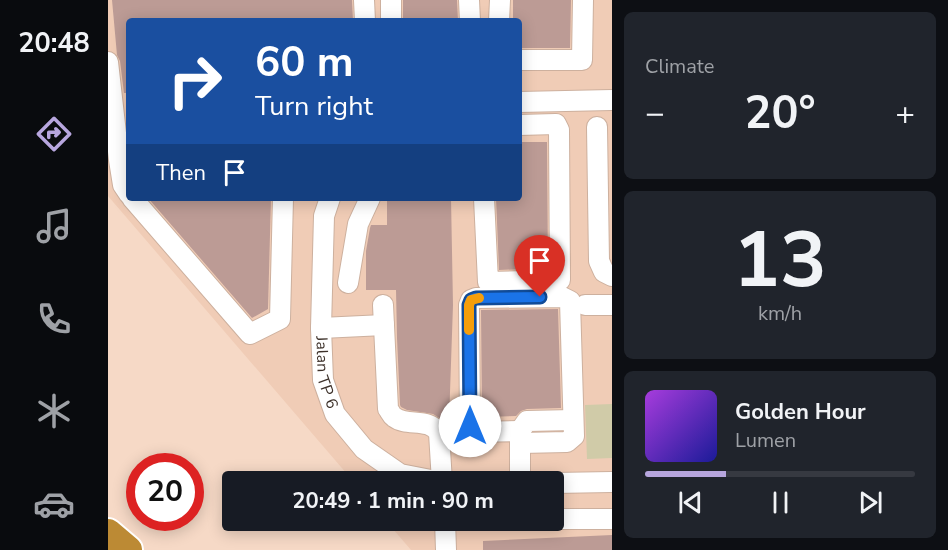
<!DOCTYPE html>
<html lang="en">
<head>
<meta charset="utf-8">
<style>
	:root { --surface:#171b24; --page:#20242c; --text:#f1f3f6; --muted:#9ea1a6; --line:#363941; --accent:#b7a6de }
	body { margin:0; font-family:"Nunito Sans",sans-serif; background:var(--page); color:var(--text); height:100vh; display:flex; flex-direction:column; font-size:22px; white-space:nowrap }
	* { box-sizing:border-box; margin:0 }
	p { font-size:20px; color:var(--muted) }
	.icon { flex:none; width:33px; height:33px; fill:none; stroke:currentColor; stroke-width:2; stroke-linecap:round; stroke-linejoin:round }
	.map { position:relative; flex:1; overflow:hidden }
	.details { display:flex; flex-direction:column; gap:12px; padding:12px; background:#0d0f14; width:336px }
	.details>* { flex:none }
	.hud { position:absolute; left:18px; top:18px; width:396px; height:183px; border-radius:6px; box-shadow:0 3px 15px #0003; background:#1a4fa0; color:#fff; overflow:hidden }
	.speed { position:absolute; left:18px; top:453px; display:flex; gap:12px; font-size:30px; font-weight:700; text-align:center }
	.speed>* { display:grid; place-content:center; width:78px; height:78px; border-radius:50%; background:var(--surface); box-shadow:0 3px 15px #0003; line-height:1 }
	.speed .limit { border:9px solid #d22; background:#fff; color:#111 }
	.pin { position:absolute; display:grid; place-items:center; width:51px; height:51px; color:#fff; margin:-62px -26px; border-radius:50% 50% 50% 0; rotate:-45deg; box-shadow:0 0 6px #0007 }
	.pin .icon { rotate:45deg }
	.me { position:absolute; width:66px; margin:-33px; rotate:0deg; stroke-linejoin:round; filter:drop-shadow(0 0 4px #0008) }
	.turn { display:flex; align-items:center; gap:21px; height:126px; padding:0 30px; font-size:27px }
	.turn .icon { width:78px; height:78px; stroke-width:2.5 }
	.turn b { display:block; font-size:42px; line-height:51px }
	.then { display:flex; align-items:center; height:57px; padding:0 30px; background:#0003; gap:12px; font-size:22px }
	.big { font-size:45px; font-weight:700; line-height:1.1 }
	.details .card { flex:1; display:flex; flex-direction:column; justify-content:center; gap:9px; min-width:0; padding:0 21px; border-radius:9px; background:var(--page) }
	.details .dial { align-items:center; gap:0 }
	.dial b { font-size:78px; line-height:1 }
	.song { display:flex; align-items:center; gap:18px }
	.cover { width:72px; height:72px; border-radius:9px; background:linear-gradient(135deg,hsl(280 70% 55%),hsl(240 70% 35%)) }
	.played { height:6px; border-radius:3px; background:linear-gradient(90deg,var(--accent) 30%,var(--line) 30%) }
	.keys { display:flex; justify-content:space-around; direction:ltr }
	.heat { display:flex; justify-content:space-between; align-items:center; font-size:33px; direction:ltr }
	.trip { position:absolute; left:114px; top:471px; width:342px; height:60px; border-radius:6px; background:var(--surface); box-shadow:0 3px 15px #0003; font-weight:700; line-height:60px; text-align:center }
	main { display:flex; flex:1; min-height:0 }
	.tab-bar { display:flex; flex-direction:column; width:108px; justify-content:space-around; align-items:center; background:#090b0e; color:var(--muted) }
	.tab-bar .icon { width:42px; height:42px }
	.tab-bar .on { color:var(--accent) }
	.tab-bar b { font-size:27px; color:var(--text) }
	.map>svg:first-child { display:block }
	.built { fill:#f0ccb6; fill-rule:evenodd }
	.green { fill:#d0cba8 }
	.building { fill:#bc9b95 }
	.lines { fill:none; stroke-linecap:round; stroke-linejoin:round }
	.minor-casing { stroke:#cdb09e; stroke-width:22 }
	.highway-casing { stroke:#fff; stroke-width:32 }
	.minor { stroke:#fff; stroke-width:20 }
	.highway { stroke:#bc8a34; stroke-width:28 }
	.route-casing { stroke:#114b97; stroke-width:15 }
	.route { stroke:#1a73e8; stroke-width:10 }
	.slow { stroke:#f59e0b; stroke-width:10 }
	.labels { text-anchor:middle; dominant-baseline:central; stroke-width:5; stroke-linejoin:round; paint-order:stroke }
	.street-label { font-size:16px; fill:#3d312a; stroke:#f6d9c6 }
</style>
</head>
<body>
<main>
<nav class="tab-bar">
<b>20:48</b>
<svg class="icon on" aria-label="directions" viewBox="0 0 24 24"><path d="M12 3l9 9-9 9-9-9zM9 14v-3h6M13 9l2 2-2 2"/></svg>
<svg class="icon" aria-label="music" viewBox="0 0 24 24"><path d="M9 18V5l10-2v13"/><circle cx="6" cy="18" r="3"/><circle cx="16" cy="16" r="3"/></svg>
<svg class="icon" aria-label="phone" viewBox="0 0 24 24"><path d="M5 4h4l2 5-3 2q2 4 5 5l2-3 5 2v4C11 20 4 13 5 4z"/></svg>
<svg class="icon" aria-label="climate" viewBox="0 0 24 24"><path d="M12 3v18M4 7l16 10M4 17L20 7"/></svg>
<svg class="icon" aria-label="car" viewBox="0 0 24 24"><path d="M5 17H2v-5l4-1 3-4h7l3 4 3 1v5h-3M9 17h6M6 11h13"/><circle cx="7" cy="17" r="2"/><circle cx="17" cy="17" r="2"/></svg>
</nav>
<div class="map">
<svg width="504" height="550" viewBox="0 0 504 550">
	<rect width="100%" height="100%" fill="#f6d9c6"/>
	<!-- built -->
	<path class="built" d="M0,0H504V550H303L278,521L446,520V482L245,481L0,196ZM21,21H411V198H21Z"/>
	<!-- green -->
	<path class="green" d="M504,404V458L479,459L477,405Z"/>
	<!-- building -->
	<g class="building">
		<path d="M4,0H244L245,21H21V93H16L12,61L9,55Z"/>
		<path d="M295,0H349L350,21H295Z"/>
		<path d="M405,0H463L462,48H411V21H405Z"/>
		<path d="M411,142H439L440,268L391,270L388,198H411Z"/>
		<path d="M40,198H163L160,309L144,318Z"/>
		<path d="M279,198H343L345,305L341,421H336L325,414L299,410L293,407L292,405L289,338L288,290H258V251L262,228L263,225H279Z"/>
		<path d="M450,309L453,408L419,409L413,411L408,416L374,417L373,310Z"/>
		<path d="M504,535V550H375V541Z"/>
	</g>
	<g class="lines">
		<!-- minor casing -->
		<g class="minor-casing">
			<g id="minor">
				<path d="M256,0L257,21"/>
				<path d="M361,0L362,21"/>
				<path d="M283,21V0"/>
				<path d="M391,21L392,0"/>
				<path d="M411,60H474L475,0"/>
				<path d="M0,62L11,160L15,185L21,194"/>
				<path d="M411,102L504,100"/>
				<path d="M489,127L491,261L496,272L504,276"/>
				<path d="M24,198L142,334L172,319L175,198"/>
				<path id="s1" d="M222,198L216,216L213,328L215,380L227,414L256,449L292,474L333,482"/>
				<path d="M376,198L380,282L452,280L451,130L448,124L411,125"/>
				<path d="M240,283L250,224L262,198"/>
				<path d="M275,305L280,409C282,411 283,415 286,417C299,427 321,417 331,433L334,482"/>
				<path d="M477,305H504"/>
				<path d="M213,328L276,325"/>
				<path d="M412,431L367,432L363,430L362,426L361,305L363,300L368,298L454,297L462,301L466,436L459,442L413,443"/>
				<path d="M412,482V431L419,421L465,420"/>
				<path d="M446,483L504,482"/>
				<path d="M446,519H504"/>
				<path d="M337,520L338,550"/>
			</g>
		</g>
		<!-- highway casing -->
		<g class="highway-casing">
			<path id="highway" d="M0,533L20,550"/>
		</g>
		<!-- minor -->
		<use href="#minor" class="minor"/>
		<!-- highway -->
		<use href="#highway" class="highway"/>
	</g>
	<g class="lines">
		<!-- route casing -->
		<g class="route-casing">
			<path id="route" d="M362,426L361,305L363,300L368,298L432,297"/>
		</g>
		<!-- route -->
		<use href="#route" class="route"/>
		<!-- slow -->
		<path class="slow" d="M361,330V305L363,300L371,298"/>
	</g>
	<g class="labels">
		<!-- street labels -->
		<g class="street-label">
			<text stroke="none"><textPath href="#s1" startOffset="176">Jalan TP 6</textPath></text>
		</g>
	</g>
</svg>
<div class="speed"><div class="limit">20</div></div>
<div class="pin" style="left:432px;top:297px;background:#d93025"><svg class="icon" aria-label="arrive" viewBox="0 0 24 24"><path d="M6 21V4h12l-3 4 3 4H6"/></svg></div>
<svg class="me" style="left:362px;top:426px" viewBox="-20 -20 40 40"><circle r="19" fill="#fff"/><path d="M0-13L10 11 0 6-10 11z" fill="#1a73e8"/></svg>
<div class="trip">20:49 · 1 min · 90 m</div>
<div class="hud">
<div class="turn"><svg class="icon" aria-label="right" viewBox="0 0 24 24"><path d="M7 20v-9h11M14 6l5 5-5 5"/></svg><div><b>60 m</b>Turn right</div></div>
<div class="then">Then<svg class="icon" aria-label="arrive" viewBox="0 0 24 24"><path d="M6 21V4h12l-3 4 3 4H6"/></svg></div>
</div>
</div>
<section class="details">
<div class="card"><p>Climate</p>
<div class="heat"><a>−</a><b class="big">20°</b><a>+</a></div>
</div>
<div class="card dial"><b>13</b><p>km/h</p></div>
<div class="card">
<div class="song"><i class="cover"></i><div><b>Golden Hour</b><p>Lumen</p></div></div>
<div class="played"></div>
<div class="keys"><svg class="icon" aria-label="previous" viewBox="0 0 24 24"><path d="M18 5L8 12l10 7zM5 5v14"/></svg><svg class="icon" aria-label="pause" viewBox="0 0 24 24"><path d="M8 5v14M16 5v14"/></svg><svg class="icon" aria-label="next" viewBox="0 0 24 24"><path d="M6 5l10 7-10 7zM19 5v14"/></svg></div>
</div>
</section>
</main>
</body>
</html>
